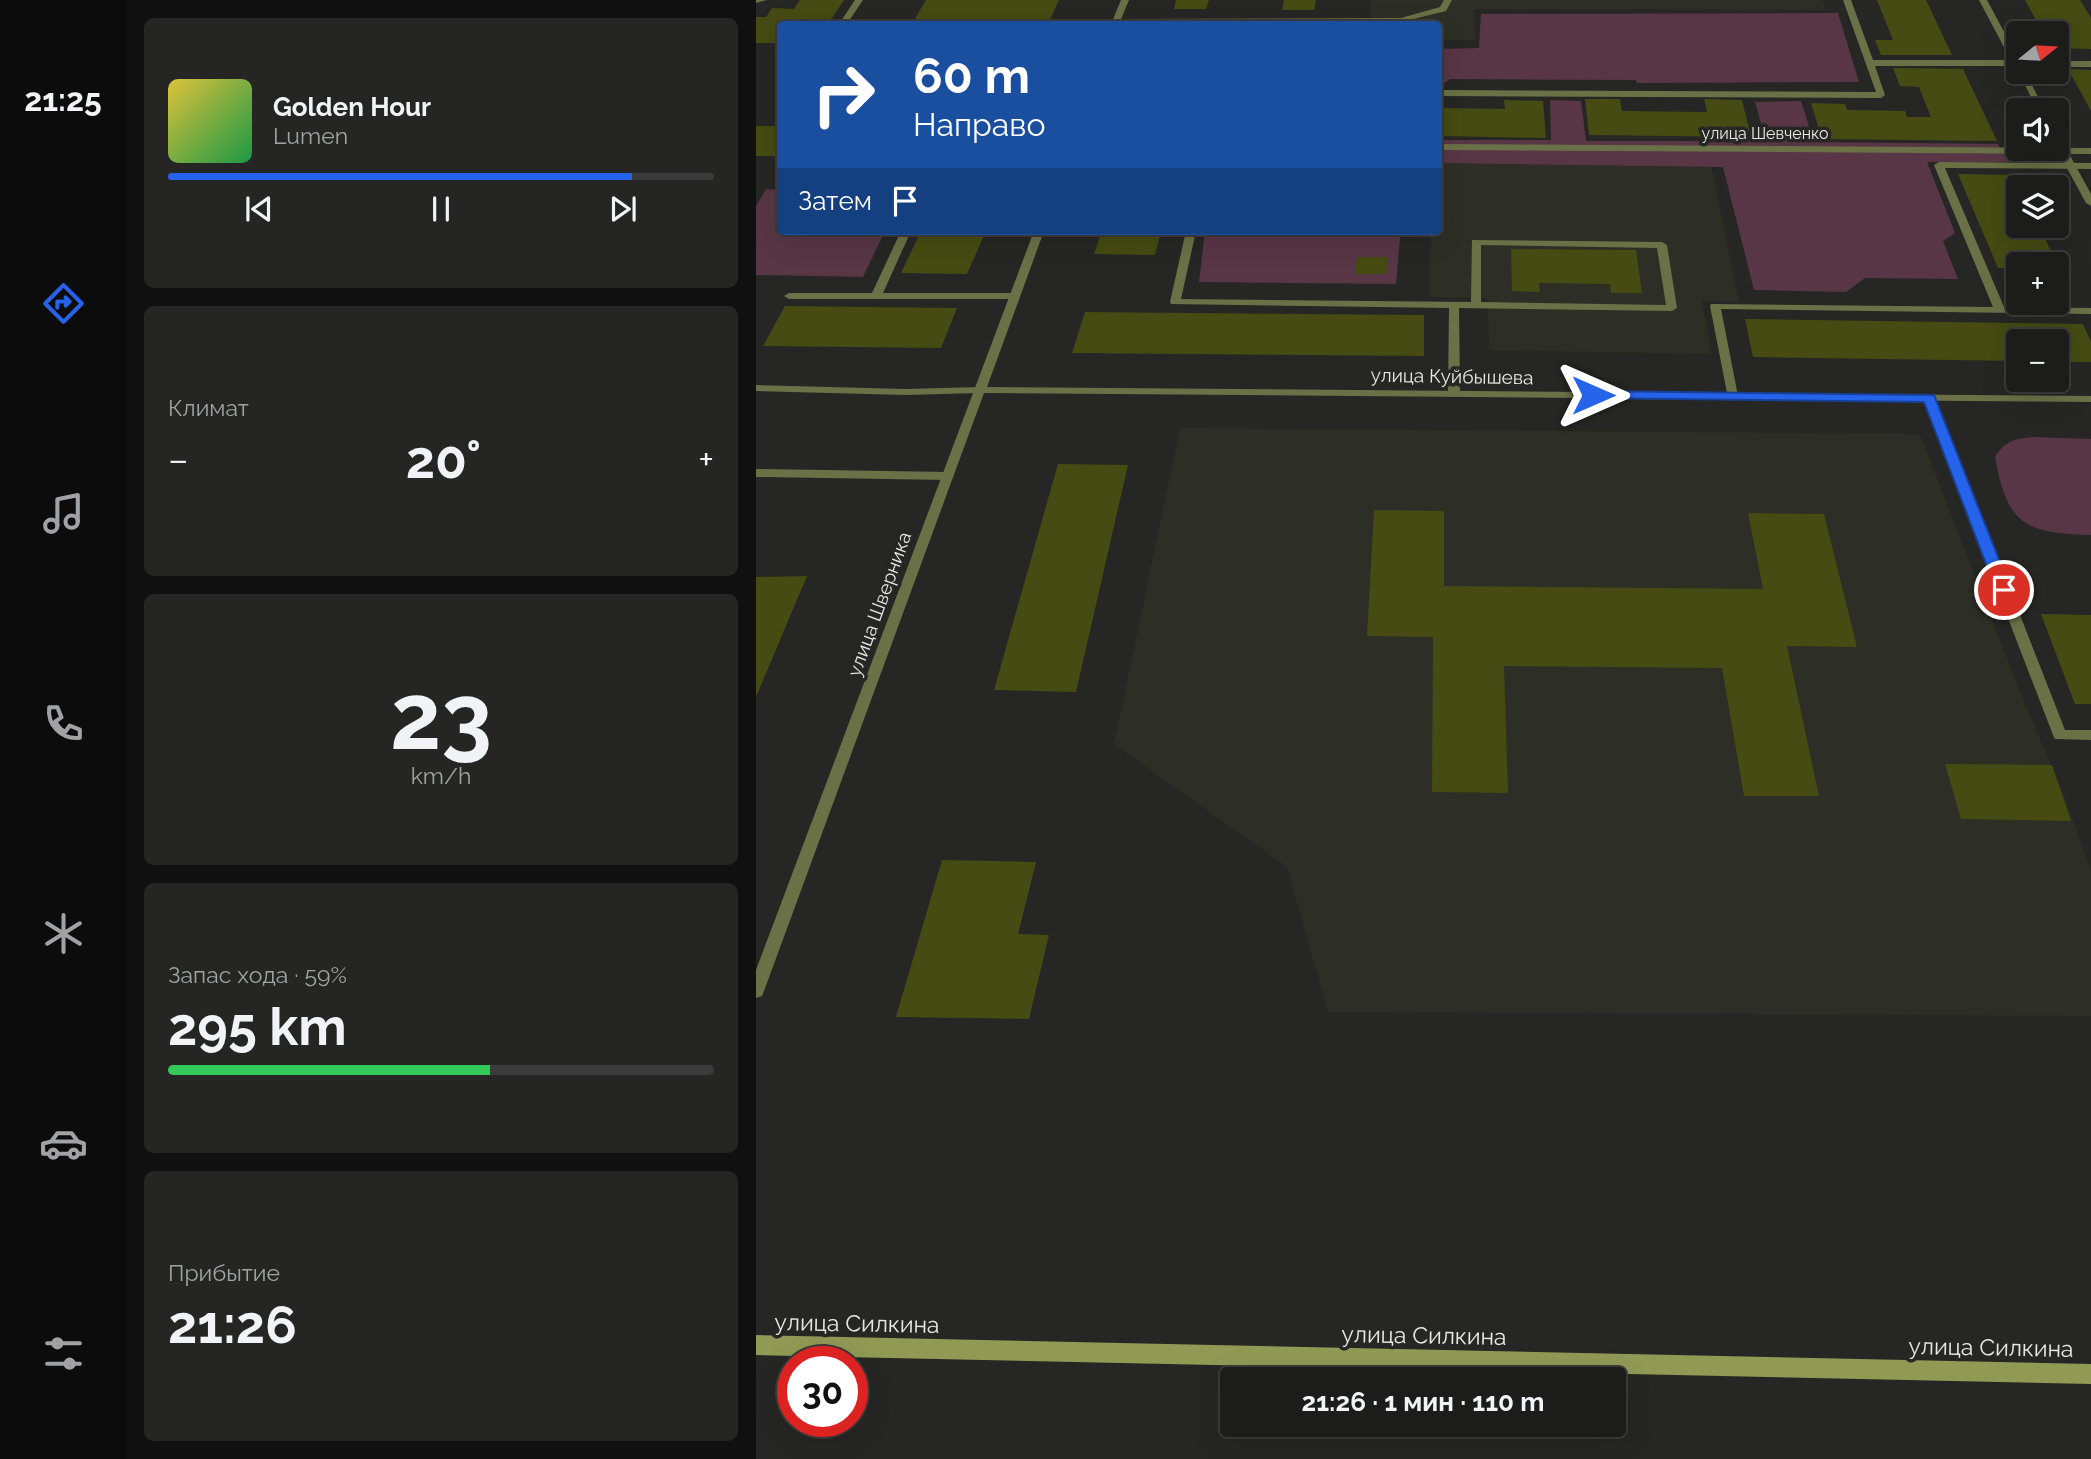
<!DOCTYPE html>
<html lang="ru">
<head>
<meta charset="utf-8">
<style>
	:root { --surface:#1c1d1b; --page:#252624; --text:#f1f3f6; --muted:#a0a2a3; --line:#3a3b3a; --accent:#2563eb }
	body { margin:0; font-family:Raleway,sans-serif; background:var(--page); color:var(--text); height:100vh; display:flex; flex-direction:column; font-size:26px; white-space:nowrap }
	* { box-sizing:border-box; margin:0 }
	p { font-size:23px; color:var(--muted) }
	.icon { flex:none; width:38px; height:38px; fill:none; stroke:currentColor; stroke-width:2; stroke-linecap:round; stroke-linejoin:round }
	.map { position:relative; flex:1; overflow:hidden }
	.drawer { display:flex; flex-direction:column; gap:18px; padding:18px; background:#0f100f; width:630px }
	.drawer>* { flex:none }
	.guide { position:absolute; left:21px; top:21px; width:665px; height:214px; border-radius:7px; box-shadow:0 7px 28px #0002,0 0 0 2px var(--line); background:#1a4fa0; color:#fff; overflow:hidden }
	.needle { width:46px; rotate:72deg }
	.fabs { position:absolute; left:1250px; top:21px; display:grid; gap:14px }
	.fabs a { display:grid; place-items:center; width:63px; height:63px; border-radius:7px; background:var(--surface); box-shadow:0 7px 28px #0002,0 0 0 2px var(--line); font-size:35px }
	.speed { position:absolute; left:21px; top:1346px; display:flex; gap:14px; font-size:35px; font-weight:700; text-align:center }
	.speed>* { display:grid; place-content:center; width:91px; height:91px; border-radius:50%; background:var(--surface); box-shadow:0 7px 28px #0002,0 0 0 2px var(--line); line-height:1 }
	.speed .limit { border:10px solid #d22; background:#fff; color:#111 }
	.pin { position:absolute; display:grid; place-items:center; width:60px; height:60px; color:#fff; margin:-30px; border:4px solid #fff; border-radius:50%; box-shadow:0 2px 7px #0007 }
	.me { position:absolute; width:77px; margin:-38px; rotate:90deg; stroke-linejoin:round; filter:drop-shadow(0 0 5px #0008) }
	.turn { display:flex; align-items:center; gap:24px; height:147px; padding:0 21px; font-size:32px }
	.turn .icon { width:91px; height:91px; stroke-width:2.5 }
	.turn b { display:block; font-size:49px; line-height:60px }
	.then { display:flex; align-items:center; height:66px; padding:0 21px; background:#0003; gap:14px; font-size:26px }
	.big { font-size:52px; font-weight:700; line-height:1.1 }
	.drawer .tile { flex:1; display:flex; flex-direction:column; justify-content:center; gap:10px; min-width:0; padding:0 24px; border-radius:10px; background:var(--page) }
	.drawer .dial { align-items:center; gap:0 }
	.dial b { font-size:91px; line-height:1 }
	.song { display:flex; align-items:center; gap:21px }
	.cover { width:84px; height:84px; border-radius:10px; background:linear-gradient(135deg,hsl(50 70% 55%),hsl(140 70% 35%)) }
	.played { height:7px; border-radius:4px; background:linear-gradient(90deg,var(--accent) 85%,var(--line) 85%) }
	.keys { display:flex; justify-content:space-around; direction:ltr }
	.heat { display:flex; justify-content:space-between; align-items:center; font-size:38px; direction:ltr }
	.charge { height:10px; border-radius:5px; background:linear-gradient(90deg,#34c759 59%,var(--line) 0) }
	.trip { position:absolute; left:464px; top:1367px; width:406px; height:70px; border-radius:7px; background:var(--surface); box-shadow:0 7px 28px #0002,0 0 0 2px var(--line); font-weight:700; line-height:70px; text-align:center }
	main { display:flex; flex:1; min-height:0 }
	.dock { display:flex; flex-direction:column; width:126px; justify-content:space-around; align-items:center; background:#0b0c0b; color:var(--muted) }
	.dock .icon { width:49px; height:49px }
	.dock .selected { color:var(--accent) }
	.dock b { font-size:32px; color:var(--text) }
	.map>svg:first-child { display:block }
	.built { fill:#2d2e25 }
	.green { fill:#583645 }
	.building { fill:#454b12 }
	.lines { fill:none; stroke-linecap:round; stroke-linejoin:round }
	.service { fill:#6a7146; fill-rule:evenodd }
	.pedestrian { fill:#6a7146; fill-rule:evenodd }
	.minor { fill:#6a7146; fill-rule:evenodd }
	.secondary { fill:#909a55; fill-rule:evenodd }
	.route { fill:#2563eb; stroke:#184099; stroke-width:2 }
	.labels { text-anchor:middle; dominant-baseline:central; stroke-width:7; stroke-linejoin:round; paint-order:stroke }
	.far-street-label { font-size:16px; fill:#e7e8e6; stroke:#262724 }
	.street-label { font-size:19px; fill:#e7e8e6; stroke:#262724 }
	.near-street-label { font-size:23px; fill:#e7e8e6; stroke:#262724 }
</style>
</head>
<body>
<main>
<nav class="dock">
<b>21:25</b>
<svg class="icon selected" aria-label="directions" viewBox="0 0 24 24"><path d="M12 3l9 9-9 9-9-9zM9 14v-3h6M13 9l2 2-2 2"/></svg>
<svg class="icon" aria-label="music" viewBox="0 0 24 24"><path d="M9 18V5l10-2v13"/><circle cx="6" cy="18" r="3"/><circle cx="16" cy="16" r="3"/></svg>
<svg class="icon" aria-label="phone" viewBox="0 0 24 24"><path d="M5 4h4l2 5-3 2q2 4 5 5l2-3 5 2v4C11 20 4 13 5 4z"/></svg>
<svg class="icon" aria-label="climate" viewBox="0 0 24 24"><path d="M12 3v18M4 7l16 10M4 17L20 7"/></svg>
<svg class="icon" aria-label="car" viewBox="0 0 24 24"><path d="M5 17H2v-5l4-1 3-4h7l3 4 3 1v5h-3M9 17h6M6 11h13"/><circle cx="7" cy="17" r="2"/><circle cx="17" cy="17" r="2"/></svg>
<svg class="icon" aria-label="filters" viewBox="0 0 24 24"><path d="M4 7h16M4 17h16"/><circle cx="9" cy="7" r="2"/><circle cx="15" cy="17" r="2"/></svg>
</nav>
<section class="drawer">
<div class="tile">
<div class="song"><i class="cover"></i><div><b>Golden Hour</b><p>Lumen</p></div></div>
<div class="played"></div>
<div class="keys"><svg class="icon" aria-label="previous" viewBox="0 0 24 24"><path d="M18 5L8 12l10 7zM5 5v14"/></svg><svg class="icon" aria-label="pause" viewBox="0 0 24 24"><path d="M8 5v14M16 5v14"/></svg><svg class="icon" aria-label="next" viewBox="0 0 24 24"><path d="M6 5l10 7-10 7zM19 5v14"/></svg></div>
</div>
<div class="tile"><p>Климат</p>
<div class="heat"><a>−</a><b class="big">20°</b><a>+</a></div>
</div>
<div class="tile dial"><b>23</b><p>km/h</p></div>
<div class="tile"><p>Запас хода · 59%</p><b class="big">295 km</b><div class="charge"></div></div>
<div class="tile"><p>Прибытие</p><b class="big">21:26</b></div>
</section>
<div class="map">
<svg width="1335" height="1459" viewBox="0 0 1335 1459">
	<rect width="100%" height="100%" fill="#262724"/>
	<!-- built -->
	<g class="built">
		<path d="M615,0H1066L1070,10L718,9L719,40H683L682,24H614Z"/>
		<path d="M683,161L955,165L983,302L946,301L955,354L733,350L732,298L673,297L675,231H682Z"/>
		<path d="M424,428L1164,434L1262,687L1308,795L1335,871V1016L572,1012L531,867L358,744Z"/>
	</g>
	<!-- green -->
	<g class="green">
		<path d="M1082,13L1103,82L881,83L880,80L694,79L683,87V49L723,48L725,14Z"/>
		<path d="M794,100L825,101L830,141H1010L999,102L1045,101L1058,142L1242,144L1252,162H1171L1199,233L1187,241L1202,279L1109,278L1090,292L998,290L967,167L683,163V140H795Z"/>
		<path d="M10,189L24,190V231H129L107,277L0,275V206Z"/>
		<path d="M449,231H670V237H644L640,284L443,282Z"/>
		<path d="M1276,437L1335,439V535C1269,533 1251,525 1239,457C1248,441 1259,439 1276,437Z"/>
	</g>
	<!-- building -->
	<g class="building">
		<path d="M44,0H88L72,24H24V43H0V17H10L16,8L38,9Z"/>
		<path d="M170,0H303L292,24H156Z"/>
		<path d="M420,0H453L450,9H418Z"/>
		<path d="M528,0H560L558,10H526Z"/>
		<path d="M1121,0H1170L1196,55H1125L1119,40H1137Z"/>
		<path d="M1269,0H1324L1335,18V49L1300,48V33H1287Z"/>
		<path d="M1137,68L1207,69L1241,141L1066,139L1055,103L1089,104L1091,110L1149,111L1151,117H1175L1163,87L1144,86Z"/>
		<path d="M1312,69L1335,70V111Z"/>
		<path d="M829,99H864L866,111L951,112L948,99L986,100L995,137L833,135Z"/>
		<path d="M748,100L787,101L790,138L682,136V108L749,109Z"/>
		<rect x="0" y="126" width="24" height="30"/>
		<path d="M1202,174L1258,175L1264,187H1262V226H1283L1301,264H1262V268H1242Z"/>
		<path d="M165,231H230L211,274L145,273Z"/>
		<path d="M346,231H405L399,255L338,254Z"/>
		<path d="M755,249L880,250L886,293H855L854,284L783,283L784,292L756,291Z"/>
		<path d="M601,257H632L630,274H599Z"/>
		<path d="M29,306L201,308L185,348L7,346Z"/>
		<path d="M329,312L668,315V356L316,353Z"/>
		<path d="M989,319L1327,324L1335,342V362H1300V341H1262V361L997,357Z"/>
		<path d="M302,464L372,465L320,692L238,690Z"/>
		<path d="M618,510L688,511V586L1007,589L992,513L1068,514L1101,647L1031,646L1063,796H988L966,668L748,666L752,793L676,792L677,637L611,636Z"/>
		<path d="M51,576L0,697V577Z"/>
		<path d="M1285,614L1335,615V704H1319Z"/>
		<path d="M1189,764L1296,765L1315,821L1205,819Z"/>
		<path d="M186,860L280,862L262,934L293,935L273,1019L140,1017Z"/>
	</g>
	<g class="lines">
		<!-- service -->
		<g class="service">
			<path d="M0,0H11L0,3Z"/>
			<path d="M99,0H107L91,24H83Z"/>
			<path d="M688,0H696L690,11L645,22L361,23L357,21L361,19L645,18L684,7Z"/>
			<path d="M1087,0H1095L1117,60H1262V66H1119L1129,95L1125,98L682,96V90L1120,92Z"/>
			<rect x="1300" y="61" width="35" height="6"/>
			<path d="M1183,162L1335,163V169L1189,168L1248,307L1335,308V314L965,309L982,396L976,399L972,398L954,306L955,304L1237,307L1178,165Z"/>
			<path d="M145,231H155L127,293H259L264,296L259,299H33L28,296L33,293H116Z"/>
			<path d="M430,231H440L425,299L715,302L716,240L906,242L911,245L921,308L916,311L703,308L704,394L698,397L692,394L693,308L415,304L414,302ZM725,245L901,248L910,305L725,302Z"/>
			<path d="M0,385L150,389L224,387L230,390L224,393L150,395L0,391Z"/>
			<path d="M1173,395L1179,398L1309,730H1335V740L1299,739L1297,735L1167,398Z"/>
			<path d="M0,469L192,472L198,476L192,480L0,477Z"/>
		</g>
		<!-- pedestrian -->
		<path class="pedestrian" d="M682,144L1335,148V154L682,150Z"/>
		<!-- minor -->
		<g class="minor">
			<path d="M365,0H373L363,24H355Z"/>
			<path d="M1223,0H1231L1262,58V68L1258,66Z"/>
			<path d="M1262,70L1269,72L1289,110H1281Z"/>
			<path d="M1300,136L1305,139L1335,194V206L1330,203L1300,148Z"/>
			<path d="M278,231H288L231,387L1335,396V402L228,393L8,991L6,996L0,998V970Z"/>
		</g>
		<!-- secondary -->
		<path class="secondary" d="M0,1335L1335,1364V1384L0,1355Z"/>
	</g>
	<!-- route -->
	<path class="route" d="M837,391L1178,395L1255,590L1248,595L1240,590L1168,402L832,398V392Z"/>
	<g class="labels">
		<!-- far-street labels -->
		<g class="far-street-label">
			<text x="1009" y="133">улица Шевченко</text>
		</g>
		<!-- street labels -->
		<g class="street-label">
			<text transform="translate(696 376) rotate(1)">улица Куйбышева</text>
			<text transform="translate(123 604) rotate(-70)">улица Шверника</text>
		</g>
		<!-- near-street labels -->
		<g class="near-street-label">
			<text transform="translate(101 1323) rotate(1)">улица Силкина</text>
			<text transform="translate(668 1335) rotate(1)">улица Силкина</text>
			<text transform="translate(1235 1347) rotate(1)">улица Силкина</text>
		</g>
	</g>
</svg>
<div class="fabs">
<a><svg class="needle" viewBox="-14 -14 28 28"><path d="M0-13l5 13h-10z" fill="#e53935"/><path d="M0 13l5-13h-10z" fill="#a0a2a3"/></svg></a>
<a><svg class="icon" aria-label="sound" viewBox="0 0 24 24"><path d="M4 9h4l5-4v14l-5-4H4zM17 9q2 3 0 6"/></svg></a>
<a><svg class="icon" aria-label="layers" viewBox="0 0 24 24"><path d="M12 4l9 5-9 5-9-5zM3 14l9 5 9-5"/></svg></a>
<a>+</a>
<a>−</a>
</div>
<div class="speed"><div class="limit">30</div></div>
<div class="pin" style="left:1248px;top:590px;background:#d93025"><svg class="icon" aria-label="arrive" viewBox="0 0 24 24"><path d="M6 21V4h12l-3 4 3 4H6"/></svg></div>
<svg class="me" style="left:837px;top:395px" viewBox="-20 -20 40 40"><path d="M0-17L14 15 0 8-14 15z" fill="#2563eb" stroke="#fff" stroke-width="4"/></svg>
<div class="trip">21:26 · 1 мин · 110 m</div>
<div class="guide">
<div class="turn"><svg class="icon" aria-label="right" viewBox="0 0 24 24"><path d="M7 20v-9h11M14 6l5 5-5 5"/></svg><div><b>60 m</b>Направо</div></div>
<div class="then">Затем<svg class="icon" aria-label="arrive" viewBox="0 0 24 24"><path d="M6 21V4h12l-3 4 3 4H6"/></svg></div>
</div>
</div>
</main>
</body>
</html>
